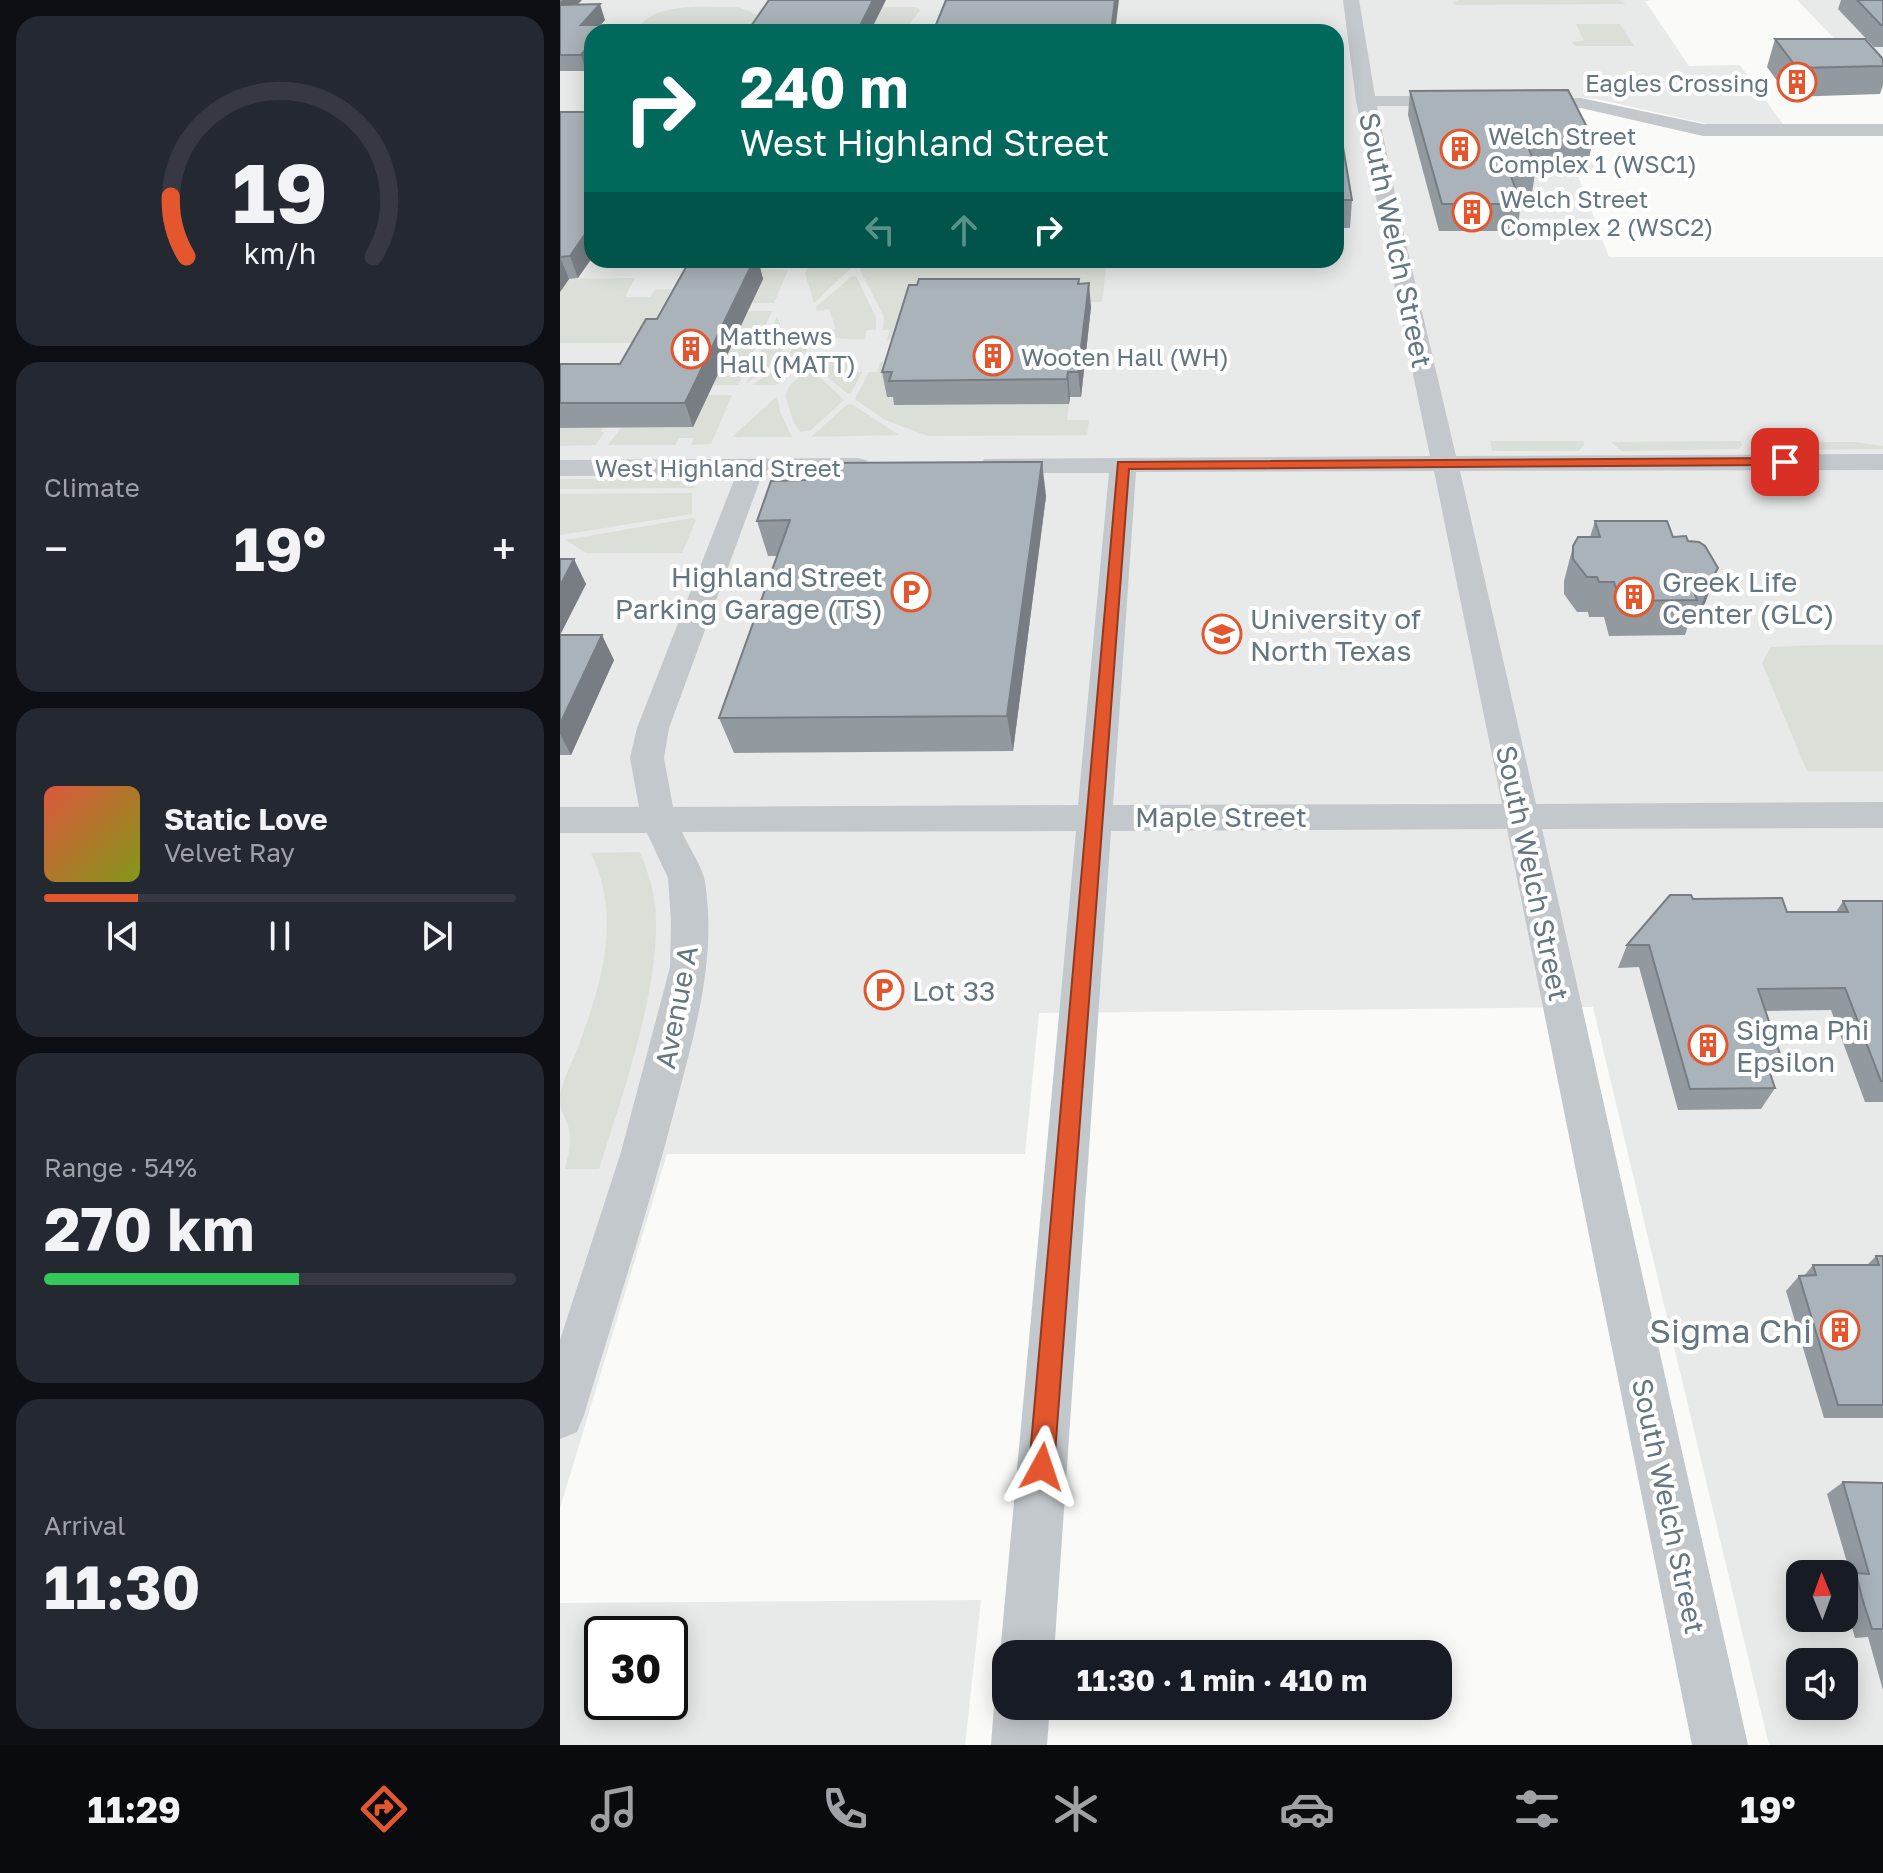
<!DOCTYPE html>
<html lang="en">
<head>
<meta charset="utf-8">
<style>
	:root { --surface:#171b24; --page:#242831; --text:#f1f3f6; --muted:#9ea1a6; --line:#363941; --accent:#e4572e }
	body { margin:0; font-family:"Golos Text",sans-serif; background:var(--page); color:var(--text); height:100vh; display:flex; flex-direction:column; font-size:30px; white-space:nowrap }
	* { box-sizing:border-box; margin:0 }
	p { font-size:26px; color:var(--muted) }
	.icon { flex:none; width:44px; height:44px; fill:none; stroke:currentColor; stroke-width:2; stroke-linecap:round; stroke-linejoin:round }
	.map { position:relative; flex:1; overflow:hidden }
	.panel { display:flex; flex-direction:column; gap:16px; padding:16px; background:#0d0f14; width:560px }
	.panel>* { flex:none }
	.banner { position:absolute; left:24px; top:24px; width:760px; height:244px; border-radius:24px; box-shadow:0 4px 20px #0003; background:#00695c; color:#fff; overflow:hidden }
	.needle { width:52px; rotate:359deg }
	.controls { position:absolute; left:1226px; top:1560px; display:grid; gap:16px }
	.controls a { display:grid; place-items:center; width:72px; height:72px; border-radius:16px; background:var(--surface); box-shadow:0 4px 20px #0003; font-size:40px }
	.speed { position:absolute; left:24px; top:1616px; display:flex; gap:16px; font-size:40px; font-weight:700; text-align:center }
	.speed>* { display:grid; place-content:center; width:104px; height:104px; border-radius:50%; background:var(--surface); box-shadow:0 4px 20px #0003; line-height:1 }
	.speed .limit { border:4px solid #111; border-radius:12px; background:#fff; color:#111 }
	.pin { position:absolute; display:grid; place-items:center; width:68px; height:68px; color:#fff; margin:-34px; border-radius:16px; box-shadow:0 4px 12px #0006 }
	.me { position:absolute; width:88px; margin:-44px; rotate:5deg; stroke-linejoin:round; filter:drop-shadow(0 0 6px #0008) }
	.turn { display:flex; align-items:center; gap:28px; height:168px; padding:0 24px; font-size:36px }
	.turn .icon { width:104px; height:104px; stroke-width:2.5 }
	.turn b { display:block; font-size:56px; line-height:68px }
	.lanes { display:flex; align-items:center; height:76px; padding:0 24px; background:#0003; justify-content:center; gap:40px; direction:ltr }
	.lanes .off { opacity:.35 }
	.big { font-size:60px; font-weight:700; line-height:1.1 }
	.panel .card { flex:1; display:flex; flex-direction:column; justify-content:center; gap:12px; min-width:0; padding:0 28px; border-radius:24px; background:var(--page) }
	.panel .dial { align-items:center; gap:0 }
	.dial svg { height:208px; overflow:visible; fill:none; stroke:var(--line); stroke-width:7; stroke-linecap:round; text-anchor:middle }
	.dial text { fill:var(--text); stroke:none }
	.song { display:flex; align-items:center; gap:24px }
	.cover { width:96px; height:96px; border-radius:12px; background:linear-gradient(135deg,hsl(10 70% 55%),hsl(70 70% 35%)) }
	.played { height:8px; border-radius:4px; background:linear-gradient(90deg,var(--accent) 20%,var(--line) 20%) }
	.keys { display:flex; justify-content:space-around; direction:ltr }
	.heat { display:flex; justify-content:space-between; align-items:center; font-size:44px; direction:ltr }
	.charge { height:12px; border-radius:6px; background:linear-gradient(90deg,#34c759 54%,var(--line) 0) }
	.trip { position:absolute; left:432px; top:1640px; width:460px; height:80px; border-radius:24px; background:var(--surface); box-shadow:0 4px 20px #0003; font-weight:700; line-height:80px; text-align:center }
	.tabs { display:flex; height:128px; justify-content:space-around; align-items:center; background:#090b0e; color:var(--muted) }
	.tabs .icon { width:56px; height:56px }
	.tabs .selected { color:var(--accent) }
	.tabs b { font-size:36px; color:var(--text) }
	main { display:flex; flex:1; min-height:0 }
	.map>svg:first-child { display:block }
	.built { fill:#e8e9e9; fill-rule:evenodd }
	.green { fill:#dadfd7 }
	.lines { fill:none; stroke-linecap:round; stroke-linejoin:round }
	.minor { fill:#c3c8cc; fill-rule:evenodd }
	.wall { fill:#929a9f }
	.shaded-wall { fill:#777d82 }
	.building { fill:#aab3b9; stroke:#777d82; stroke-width:2 }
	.route { fill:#e4572e; stroke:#94391e; stroke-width:2 }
	.labels { text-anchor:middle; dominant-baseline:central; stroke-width:8; stroke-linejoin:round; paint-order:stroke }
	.far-poi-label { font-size:24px; fill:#657683; stroke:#fff; text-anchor:start }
	.far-street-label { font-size:24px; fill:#657683; stroke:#fff }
	.street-label { font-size:28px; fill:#657683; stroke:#fff }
	.poi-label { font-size:28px; fill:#657683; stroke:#fff; text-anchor:start }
	.near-poi-label { font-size:34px; fill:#657683; stroke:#fff; text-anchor:end }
</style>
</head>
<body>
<main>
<section class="panel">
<div class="card dial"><svg viewBox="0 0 100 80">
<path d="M14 69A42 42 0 1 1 86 69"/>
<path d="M14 69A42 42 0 0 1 8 46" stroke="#e4572e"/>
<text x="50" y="56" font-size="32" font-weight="700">19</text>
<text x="50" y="72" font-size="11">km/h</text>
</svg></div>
<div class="card"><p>Climate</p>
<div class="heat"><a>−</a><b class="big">19°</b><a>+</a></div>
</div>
<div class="card">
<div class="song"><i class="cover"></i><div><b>Static Love</b><p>Velvet Ray</p></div></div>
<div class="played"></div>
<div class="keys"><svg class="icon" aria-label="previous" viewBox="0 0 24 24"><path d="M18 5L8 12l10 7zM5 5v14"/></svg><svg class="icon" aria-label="pause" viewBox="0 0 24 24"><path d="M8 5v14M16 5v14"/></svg><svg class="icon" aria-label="next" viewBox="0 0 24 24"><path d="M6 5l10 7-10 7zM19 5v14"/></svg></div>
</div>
<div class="card"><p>Range · 54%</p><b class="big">270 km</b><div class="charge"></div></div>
<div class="card"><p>Arrival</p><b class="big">11:30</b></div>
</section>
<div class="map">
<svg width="1323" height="1745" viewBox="0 0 1323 1745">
	<rect width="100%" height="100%" fill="#fafaf8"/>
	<!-- built -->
	<g class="built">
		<path d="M0,0H1094L1085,1L1129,66L1180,65L1225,127L1152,125L1037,99L998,96L1036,170L1016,171L1049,257H1323V1745H1209L1033,1007L479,1013L465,1154H107L0,1508ZM32,32H776V260H32ZM1240,1574H1284V1618H1240ZM1240,1662H1284V1706H1240Z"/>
		<path d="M1183,0H1323V89L1237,0Z"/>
		<path d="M421,1600L405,1745H0V1603ZM110,1634V1702H42V1634Z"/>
	</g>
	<!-- green -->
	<g class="green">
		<path d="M899,0H1058L1066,4L894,5L893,2Z"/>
		<path d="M178,7L200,16L190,32H98L82,24C99,1 153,8 178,7Z"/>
		<path d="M297,7H356L360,10L344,32H284Z"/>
		<path d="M1016,24H1060L1074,46H1015L1012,42L1024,41Z"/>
		<path d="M303,267H546L542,302L363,303L352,340H327L330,330H323L324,317L300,270Z"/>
		<path d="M184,268L228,270L214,303H192L202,280Z"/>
		<path d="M247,268L290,267H292L254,303L245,273Z"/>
		<path d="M296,276L316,318V330H307L304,339C290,339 274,341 264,331L276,329L269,309L257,311L256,307L291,277Z"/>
		<path d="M75,278L65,297H90L95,290L112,289L86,335L73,343H0V292L9,279Z"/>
		<path d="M188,311H212L178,385H153Z"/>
		<path d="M217,316C233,357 220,359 186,384Z"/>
		<path d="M235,344H250L241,363L216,385H192L224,363Z"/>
		<path d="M265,362H294L292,372H302L291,393L288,394L269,378Z"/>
		<path d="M320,362H346L335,405L509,404L507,420H529L527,435L368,436L325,420L295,399L309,372H317Z"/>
		<path d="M250,368L284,400L251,430L241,432L234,423L225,395L230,385Z"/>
		<path d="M149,395H172L151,444L131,445L134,438H119L115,445H48L61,428Z"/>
		<path d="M217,396L220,412L232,437H172Z"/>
		<path d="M288,404L293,405L339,435L251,437Z"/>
		<path d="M0,428H43L41,432H44L36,445L0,446Z"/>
		<path d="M930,441H1023L1024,444L1019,451H932Z"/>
		<path d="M1181,441L1182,446L1178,449L1062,451L1051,442Z"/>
		<path d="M1208,442H1294L1323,446V449L1226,450L1216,448Z"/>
		<path d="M0,479H138L134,488L0,489Z"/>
		<path d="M132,493V514L0,535V494Z"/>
		<path d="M132,518L136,520L122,553H26L6,540Z"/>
		<path d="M1259,645H1323V771H1247L1202,663L1211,647Z"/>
		<path d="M80,852C87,870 93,887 95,905C103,981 62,1096 39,1169H5C9,1155 13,1134 6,1120C2,1112 0,1108 0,1097C2,1080 13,1061 19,1045C42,983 62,916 31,853Z"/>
	</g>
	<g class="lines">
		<!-- minor -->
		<g class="minor">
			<path d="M783,0H799L815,96H896L905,101L896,106H817L840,218L896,456L1323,454V470L900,471L976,804L1323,802V828L982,829L1188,1745H1132L947,829L551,831L494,1654H446V1669L440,1654L516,831L122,832C129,848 142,866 145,882C157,960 135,1030 116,1104C89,1209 55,1312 24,1415L17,1432L0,1439V1340L61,1152L110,967L111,922L108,878L87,833H0V807H79L70,758L77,728L176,475L0,476V460L297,458L306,460L310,466L306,472L297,474L202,475L109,728L104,758L113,807L518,805L549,473H433L424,471L420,465L424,459L870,456L796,101ZM874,471L942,804L553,805L576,472Z"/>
			<path d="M967,96L1021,98L1143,124H1323V136H1143L1021,108L961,105L958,101Z"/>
			<path d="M446,1685V1706H490L487,1745H431L434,1706L442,1686Z"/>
		</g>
	</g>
	<!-- wall -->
	<g class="wall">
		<path d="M0,0L18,4L45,20L40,25H46L48,32H32V64L26,71H0Z"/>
		<path d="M1281,0H1323V47H1314L1278,9Z"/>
		<path d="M1215,39L1323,59V85L1320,94L1229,97L1207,67Z"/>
		<path d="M850,91L1033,139L1028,164L975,165L976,167L972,193H957L961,204L957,231H879L848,115Z"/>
		<path d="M776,106L792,200L790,228H776Z"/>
		<path d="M0,112L18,278L9,279L0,292Z"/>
		<path d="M130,260H198L203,279L133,427L0,428V364H60L97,319Z"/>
		<path d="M520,284L531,307L521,397H510L509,404L334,405L333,397H327L322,372Z"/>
		<path d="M245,480L486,496L453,751L174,753L159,718L218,556H208L197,521Z"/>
		<path d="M1035,521L1113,537L1128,541L1158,568L1145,603L1137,617H1131L1125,635L1049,636L1044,617H1029L1028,612H1017L1004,594V581L1013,546L1030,537Z"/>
		<path d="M0,559L26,584L0,635L54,660L11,755H0Z"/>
		<path d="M1133,899L1227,912H1276L1283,901H1323V1102H1305L1271,1010L1205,1011L1221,1057L1210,1074L1215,1088L1201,1109L1118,1110L1079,967L1058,968L1067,945Z"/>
		<path d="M1316,1256H1323V1418H1264L1226,1291L1239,1276H1244L1253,1265H1307Z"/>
		<path d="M1283,1482L1323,1483V1690L1308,1637L1295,1638L1284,1600V1580L1291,1576L1267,1494Z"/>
	</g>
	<!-- shaded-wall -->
	<g class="shaded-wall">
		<path d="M2,0H22L3,20L0,12V2Z"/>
		<path d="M313,0H326L310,32H297Z"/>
		<path d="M555,0H559L555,32H551Z"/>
		<path d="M40,4L45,20L34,32L21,25Z"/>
		<path d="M46,25L48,32H40Z"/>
		<path d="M32,41V64L26,71L21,55Z"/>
		<path d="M32,224V258L18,278L10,256Z"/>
		<path d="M0,257L9,279L0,292Z"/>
		<path d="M194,260H198L203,279L133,427L125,403Z"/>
		<path d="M529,283L531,307L521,397L518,372Z"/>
		<path d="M508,372L510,397L509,404L507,379Z"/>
		<path d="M482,462L486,496L453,751L447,716Z"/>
		<path d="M14,559L26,584L0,635V586Z"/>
		<path d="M1158,568L1145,603L1137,617L1150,582Z"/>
		<path d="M42,635L54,660L11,755L0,734V724Z"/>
	</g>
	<!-- building -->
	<g class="building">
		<path d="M209,0H313L297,32H187Z"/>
		<path d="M386,0H555L551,31H593V32H373Z"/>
		<path d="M1297,0H1323V25H1321Z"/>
		<path d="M40,4L21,25H46L40,32H32V41L21,55H0V5Z"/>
		<path d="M1215,39H1305L1323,59V66L1237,68Z"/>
		<path d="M1008,90L1033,139H965L976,167L948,168L961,204H882L850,91Z"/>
		<path d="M776,106L792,200H776Z"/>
		<path d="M0,112H32V224L10,256L0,257Z"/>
		<path d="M130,260H194L125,403H0V364H60L86,319H97Z"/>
		<path d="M359,279H519L518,284L529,283L518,372H508L507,379L329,381L332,372H322L349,285H357Z"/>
		<path d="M482,462L447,716L159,718L230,520L197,521L211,481L245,480L252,463Z"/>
		<path d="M1035,521H1107L1113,537L1126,536L1128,541L1139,542L1145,546L1158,568L1150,582H1130L1137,600L1060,601L1054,582H1039L1037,577H1027L1013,559V546L1018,537H1040Z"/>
		<path d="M0,559H14L0,586Z"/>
		<path d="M0,635H42L0,724Z"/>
		<path d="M1110,895H1131L1133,899L1222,898L1227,912H1288L1283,901H1323V1081H1321L1285,988L1198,989L1221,1057L1205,1058L1215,1088L1130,1089L1089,945H1067Z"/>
		<path d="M1316,1256H1323V1405H1278L1239,1276L1256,1275L1253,1265H1319Z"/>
		<path d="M1283,1482L1323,1483V1629H1312L1302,1598L1296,1573L1309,1574Z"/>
	</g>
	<!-- route -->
	<path class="route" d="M1225,458L1232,462L1230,465L569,469L494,1467L491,1476L482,1479L473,1476L469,1467L558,462Z"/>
	<!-- icons -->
	<defs>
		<g id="building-ring" transform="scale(2)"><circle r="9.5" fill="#fff" stroke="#e4572e" stroke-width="1.5"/><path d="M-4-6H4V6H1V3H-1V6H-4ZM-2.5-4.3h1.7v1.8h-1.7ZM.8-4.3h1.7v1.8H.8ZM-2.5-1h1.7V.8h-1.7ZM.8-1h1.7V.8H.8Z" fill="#e4572e"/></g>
		<g id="parking-ring" transform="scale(2)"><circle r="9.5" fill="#fff" stroke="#e4572e" stroke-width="1.5"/><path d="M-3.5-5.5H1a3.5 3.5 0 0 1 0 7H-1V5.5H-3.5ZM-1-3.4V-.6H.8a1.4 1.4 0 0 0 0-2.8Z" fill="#e4572e"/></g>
		<g id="university-ring" transform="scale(2)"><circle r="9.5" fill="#fff" stroke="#e4572e" stroke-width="1.5"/><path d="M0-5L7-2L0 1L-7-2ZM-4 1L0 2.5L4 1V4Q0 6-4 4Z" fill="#e4572e"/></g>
	</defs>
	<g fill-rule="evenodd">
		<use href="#building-ring" x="1237" y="82"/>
		<use href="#building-ring" x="900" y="149"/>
		<use href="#building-ring" x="912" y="212"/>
		<use href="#building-ring" x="131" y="349"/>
		<use href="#building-ring" x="433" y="356"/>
		<use href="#parking-ring" x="351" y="592"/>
		<use href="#building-ring" x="1074" y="597"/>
		<use href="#university-ring" x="662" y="634"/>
		<use href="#parking-ring" x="324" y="990"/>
		<use href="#building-ring" x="1148" y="1045"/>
		<use href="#building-ring" x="1280" y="1330"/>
	</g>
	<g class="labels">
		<!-- far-poi labels -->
		<g class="far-poi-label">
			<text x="1209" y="82" text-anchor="end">Eagles Crossing</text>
			<text x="928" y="135">Welch Street<tspan x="928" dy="28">Complex 1 (WSC1)</tspan></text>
			<text x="940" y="198">Welch Street<tspan x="940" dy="28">Complex 2 (WSC2)</tspan></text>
			<text x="159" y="335">Matthews<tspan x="159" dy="28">Hall (MATT)</tspan></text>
			<text x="461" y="356">Wooten Hall (WH)</text>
		</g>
		<!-- far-street labels -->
		<g class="far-street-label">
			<text x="158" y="467">West Highland Street</text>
		</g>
		<!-- street labels -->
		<g class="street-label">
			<text transform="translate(836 240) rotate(78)">South Welch Street</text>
			<text x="661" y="816">Maple Street</text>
			<text transform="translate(973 873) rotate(78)">South Welch Street</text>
			<text transform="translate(116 1007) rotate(-79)">Avenue A</text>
			<text transform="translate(1109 1506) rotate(78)">South Welch Street</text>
		</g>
		<!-- poi labels -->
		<g class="poi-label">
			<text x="323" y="576" text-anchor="end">Highland Street<tspan x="323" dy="32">Parking Garage (TS)</tspan></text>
			<text x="1102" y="581">Greek Life<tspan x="1102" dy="32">Center (GLC)</tspan></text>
			<text x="690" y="618">University of<tspan x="690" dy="32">North Texas</tspan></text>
			<text x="352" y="990">Lot 33</text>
			<text x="1176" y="1029">Sigma Phi<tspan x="1176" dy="32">Epsilon</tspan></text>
		</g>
		<!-- near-poi labels -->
		<g class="near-poi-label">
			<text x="1252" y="1330">Sigma Chi</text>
		</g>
	</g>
</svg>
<div class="controls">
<a><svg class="needle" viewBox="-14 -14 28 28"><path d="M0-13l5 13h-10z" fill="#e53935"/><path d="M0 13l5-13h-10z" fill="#9ea1a6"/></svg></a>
<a><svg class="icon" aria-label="sound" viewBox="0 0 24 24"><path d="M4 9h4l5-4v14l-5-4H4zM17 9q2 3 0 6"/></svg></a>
</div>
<div class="speed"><div class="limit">30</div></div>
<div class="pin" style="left:1225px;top:462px;background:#d93025"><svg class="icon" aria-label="arrive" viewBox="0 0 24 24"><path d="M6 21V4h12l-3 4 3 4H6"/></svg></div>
<svg class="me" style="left:482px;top:1467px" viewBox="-20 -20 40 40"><path d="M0-17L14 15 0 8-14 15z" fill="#e4572e" stroke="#fff" stroke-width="4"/></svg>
<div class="trip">11:30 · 1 min · 410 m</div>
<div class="banner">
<div class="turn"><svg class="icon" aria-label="right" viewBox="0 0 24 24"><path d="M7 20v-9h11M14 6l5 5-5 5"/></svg><div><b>240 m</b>West Highland Street</div></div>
<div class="lanes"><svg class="icon off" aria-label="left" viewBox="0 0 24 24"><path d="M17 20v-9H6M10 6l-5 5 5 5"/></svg><svg class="icon off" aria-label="ahead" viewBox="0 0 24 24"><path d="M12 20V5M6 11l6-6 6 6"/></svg><svg class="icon" aria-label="right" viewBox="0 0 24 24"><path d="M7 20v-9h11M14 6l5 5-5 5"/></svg></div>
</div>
</div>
</main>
<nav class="tabs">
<b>11:29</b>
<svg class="icon selected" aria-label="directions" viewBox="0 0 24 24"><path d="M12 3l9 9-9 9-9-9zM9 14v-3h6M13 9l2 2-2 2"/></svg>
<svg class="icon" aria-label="music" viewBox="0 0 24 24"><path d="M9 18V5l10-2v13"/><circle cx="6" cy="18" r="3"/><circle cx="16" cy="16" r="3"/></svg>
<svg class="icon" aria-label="phone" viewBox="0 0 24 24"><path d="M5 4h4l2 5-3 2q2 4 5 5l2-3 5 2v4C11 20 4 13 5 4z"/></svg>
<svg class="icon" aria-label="climate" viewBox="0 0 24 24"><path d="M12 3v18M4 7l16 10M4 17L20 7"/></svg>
<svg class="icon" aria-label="car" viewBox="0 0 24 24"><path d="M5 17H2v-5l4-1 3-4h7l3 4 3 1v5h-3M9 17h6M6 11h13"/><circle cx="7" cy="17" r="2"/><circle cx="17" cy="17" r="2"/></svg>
<svg class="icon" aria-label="filters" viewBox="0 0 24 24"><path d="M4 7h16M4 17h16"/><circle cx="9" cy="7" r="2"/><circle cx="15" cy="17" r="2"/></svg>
<b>19°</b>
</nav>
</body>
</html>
